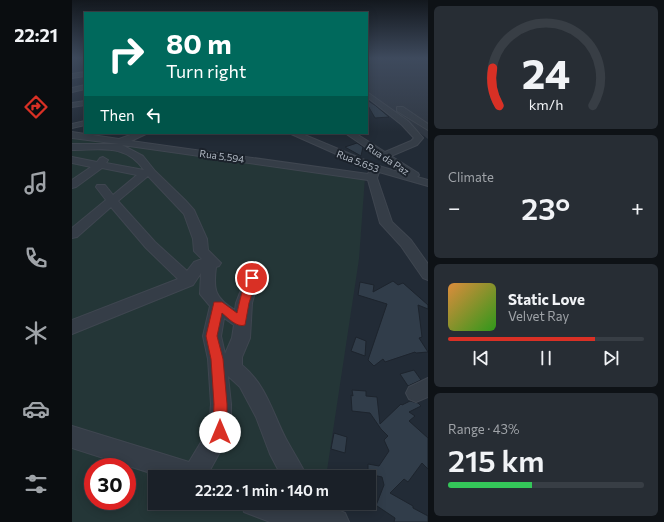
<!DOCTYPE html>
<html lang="en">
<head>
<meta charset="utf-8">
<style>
	:root { --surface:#1a2028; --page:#272d34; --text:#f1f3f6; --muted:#9fa3a8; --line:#383e45; --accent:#d93025 }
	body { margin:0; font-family:Commissioner,sans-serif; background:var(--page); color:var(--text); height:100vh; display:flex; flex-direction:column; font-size:15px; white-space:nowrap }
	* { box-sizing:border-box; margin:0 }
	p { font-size:13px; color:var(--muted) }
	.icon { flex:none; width:22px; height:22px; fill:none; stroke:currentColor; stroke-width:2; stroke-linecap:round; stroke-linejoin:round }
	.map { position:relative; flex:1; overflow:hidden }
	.panel { display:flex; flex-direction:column; gap:6px; padding:6px; background:#0e1216; width:236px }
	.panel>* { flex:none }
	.top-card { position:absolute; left:12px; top:12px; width:284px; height:122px; border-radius:0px; box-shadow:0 2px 10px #0003,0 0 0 1px var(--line); background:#00695c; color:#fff; overflow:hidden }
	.speed { position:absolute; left:12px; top:458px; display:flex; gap:8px; font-size:20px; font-weight:700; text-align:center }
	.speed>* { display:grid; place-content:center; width:52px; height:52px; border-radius:50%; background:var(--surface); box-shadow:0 2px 10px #0003,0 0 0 1px var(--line); line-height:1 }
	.speed .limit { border:6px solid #d22; background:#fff; color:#111 }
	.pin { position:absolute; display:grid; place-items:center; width:34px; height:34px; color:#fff; margin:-17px; border:2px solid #fff; border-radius:50%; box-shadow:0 1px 4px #0007 }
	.me { position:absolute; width:44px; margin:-22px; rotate:0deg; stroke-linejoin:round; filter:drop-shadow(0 0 3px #0008) }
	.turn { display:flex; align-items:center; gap:14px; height:84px; padding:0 16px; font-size:18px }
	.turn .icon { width:52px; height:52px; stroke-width:2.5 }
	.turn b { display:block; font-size:28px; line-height:34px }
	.then { display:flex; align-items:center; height:38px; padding:0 16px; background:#0003; gap:8px; font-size:15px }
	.big { font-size:30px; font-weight:600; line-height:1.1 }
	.panel .widget { flex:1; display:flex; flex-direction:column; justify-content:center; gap:6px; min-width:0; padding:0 14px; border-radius:6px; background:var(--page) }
	.panel .dial { align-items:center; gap:0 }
	.dial svg { height:104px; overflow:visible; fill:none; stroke:var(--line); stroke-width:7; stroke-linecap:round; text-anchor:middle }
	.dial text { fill:var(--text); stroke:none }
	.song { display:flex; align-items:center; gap:12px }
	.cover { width:48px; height:48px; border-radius:6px; background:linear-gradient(135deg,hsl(30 70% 55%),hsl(110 70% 35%)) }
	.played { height:4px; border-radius:2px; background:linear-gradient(90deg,var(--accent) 75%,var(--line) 75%) }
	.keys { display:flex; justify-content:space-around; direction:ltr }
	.heat { display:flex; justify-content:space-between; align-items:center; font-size:22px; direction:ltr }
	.charge { height:6px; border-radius:3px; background:linear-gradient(90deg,#34c759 43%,var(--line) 0) }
	.trip { position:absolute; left:76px; top:470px; width:228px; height:40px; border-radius:0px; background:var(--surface); box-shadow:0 2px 10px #0003,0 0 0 1px var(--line); font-weight:600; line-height:40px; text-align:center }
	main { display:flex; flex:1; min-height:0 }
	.menu { display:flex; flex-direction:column; width:72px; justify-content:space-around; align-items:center; background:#0a0d10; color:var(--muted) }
	.menu .icon { width:28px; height:28px }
	.menu .current { color:var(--accent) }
	.menu b { font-size:18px; color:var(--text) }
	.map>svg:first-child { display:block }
	.airport { fill:#303843 }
	.green { fill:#243637; fill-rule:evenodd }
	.building { fill:#313d4a; stroke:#1d242d }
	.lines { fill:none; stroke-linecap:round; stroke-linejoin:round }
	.minor-casing { stroke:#3f4650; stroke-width:2 }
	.minor { fill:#353d47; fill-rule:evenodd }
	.route { fill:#d93025; stroke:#8d1f18 }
	.labels { text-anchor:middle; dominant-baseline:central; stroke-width:4; stroke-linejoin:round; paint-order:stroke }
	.far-street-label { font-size:10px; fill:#b0b8c3; stroke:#1b222b }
</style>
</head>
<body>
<main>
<nav class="menu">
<b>22:21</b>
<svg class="icon current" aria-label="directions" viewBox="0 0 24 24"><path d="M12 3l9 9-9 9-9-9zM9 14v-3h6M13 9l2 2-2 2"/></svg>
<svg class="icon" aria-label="music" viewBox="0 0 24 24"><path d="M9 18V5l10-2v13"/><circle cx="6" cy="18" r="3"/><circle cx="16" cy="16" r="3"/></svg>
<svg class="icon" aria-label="phone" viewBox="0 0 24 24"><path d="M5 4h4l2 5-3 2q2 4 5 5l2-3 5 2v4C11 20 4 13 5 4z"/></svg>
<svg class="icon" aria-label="climate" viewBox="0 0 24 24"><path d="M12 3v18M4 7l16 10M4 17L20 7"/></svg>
<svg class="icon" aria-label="car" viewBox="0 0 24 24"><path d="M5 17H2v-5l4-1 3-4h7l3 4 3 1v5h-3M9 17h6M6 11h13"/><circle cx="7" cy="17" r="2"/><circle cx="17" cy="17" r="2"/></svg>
<svg class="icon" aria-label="filters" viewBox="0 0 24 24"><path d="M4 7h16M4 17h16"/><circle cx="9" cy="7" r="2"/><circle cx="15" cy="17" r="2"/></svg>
</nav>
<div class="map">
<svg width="356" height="522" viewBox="0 0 356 522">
	<rect width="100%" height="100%" fill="#222b36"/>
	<!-- airport -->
	<path class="airport" d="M295,58H356V139L295,94Z"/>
	<!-- green -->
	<path class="green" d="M0,137L293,177L287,259L254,477H83V503H250L247,522H0ZM21,467H55V501H21Z"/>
	<!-- building -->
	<g class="building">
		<path d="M295,100L304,106L317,117L303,118L295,104Z"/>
		<path d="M285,143L291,147L289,156L273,147Z"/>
		<path d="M321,281L326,285L331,283L356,305V309L346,305L350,337L347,338L356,352L344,353L343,352L313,362L311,359L302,366L296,360L315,304L286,295L288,282L302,285L301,292Z"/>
		<path d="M284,337L294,341L293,356L279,351Z"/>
		<path d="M342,370L349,380L336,386L328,374Z"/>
		<path d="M280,390L294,391V396L305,397L308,424L329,404L330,405L338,401L346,403L349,406L337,412L343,416L337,421L356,438V469L350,463L336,482L332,479L318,493L341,506V508L356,516V522H322L323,518L305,506L303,508L312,485L310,477L296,474V464L307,466L317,451L312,440L316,436L309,429L298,413L280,411L279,395L281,396Z"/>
		<path d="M262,433L275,437L273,453L259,449Z"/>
	</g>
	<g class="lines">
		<!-- minor casing -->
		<g class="minor-casing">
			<g id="minor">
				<path d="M13,72V76L0,78V74Z"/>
				<path d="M13,85V89L0,92V88Z"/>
				<path d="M295,92L336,121L351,138L345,145L319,156L346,173L347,175L345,177L356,180V186L307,172L305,178L320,222L339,240L356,264V280L351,278L329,246L308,223L296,180L50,145L71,156L83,171L113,200L122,210L135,239L136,250L149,263L147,266L144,267C141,290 143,298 163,310L164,303L175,274L180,273L185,274L187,278L180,303L178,338L170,357V365C195,386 200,412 214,439C221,452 229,464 235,477H210L198,454L184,417L168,387L156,376L159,404V432L138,470L139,477H91L0,448V426L117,462L137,429L139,404L136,359L131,336L138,306L128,294L129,273L121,285L0,334V320L106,279L74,248L39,207L5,237L0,238V228L34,200L24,187L25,185H33L41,195L65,175L30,168L4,187L0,188V180L19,167L0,163V157L25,162L28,158L31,157L36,160L34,163L72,170C53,143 29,150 0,150V144H47L0,138V132L47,139L64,133H76L59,141L296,174L298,169L217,133H228L307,166L333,174L273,133H283L313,152L339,141L342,138L330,125L295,97ZM76,176L112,214L121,239L122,251L130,259L122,262L115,271L83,242L46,201ZM152,318L162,325L160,338L153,354L149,336Z"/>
				<path d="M13,101V105L0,107V103Z"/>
				<path d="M325,107H331L356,124V130L325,111Z"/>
				<path d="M13,121V125L0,128V124Z"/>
				<path d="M356,378V397L344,402L337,399L334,393L337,387Z"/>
				<path d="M169,503H214L230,509L228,503H255L257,506L273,513L277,522H198L172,512Z"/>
			</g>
		</g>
		<!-- minor -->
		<use href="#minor" class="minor"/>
	</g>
	<!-- sky -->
	<linearGradient id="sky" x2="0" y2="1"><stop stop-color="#13181e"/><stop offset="0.44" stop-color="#3e4a5d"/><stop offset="1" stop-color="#3e4a5d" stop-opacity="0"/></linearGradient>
	<rect width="356" height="132" fill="url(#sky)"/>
	<!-- route -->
	<path class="route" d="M180,275L185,278L177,303L173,325C165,328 156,318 150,313L145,336L151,359L155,404V432L153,437L148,439L143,437L141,432L142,404L139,359L134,336L142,302H150L165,313C167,305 172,277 180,275Z"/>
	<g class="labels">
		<!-- far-street labels -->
		<g class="far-street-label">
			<text transform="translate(150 156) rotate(8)">Rua 5.594</text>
			<text transform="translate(316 159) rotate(33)">Rua da Paz</text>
			<text transform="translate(286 161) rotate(21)">Rua 5.653</text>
		</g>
	</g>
</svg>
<div class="speed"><div class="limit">30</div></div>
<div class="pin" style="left:180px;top:278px;background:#d93025"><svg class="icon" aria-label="arrive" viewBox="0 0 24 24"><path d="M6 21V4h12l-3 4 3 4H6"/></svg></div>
<svg class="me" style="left:148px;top:432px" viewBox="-20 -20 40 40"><circle r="19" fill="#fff"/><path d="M0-13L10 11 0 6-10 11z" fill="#d93025"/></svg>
<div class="trip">22:22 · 1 min · 140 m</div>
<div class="top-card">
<div class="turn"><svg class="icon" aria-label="right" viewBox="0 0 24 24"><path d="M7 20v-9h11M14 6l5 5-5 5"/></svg><div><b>80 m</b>Turn right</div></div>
<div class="then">Then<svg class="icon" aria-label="left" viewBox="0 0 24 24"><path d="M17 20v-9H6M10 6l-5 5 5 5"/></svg></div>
</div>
</div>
<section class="panel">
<div class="widget dial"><svg viewBox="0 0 100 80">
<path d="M14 69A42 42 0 1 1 86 69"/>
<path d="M14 69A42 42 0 0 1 9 40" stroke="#d93025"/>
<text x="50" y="56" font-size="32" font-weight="700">24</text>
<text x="50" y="72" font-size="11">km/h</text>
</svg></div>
<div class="widget"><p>Climate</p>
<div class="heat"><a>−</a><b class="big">23°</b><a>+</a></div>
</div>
<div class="widget">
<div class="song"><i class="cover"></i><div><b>Static Love</b><p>Velvet Ray</p></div></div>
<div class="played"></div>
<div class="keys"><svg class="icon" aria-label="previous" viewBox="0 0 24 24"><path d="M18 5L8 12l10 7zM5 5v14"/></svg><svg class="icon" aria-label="pause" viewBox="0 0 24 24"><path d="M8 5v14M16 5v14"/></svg><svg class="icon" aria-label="next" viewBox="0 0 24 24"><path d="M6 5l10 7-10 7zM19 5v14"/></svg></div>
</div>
<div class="widget"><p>Range · 43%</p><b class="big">215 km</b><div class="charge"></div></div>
</section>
</main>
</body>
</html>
